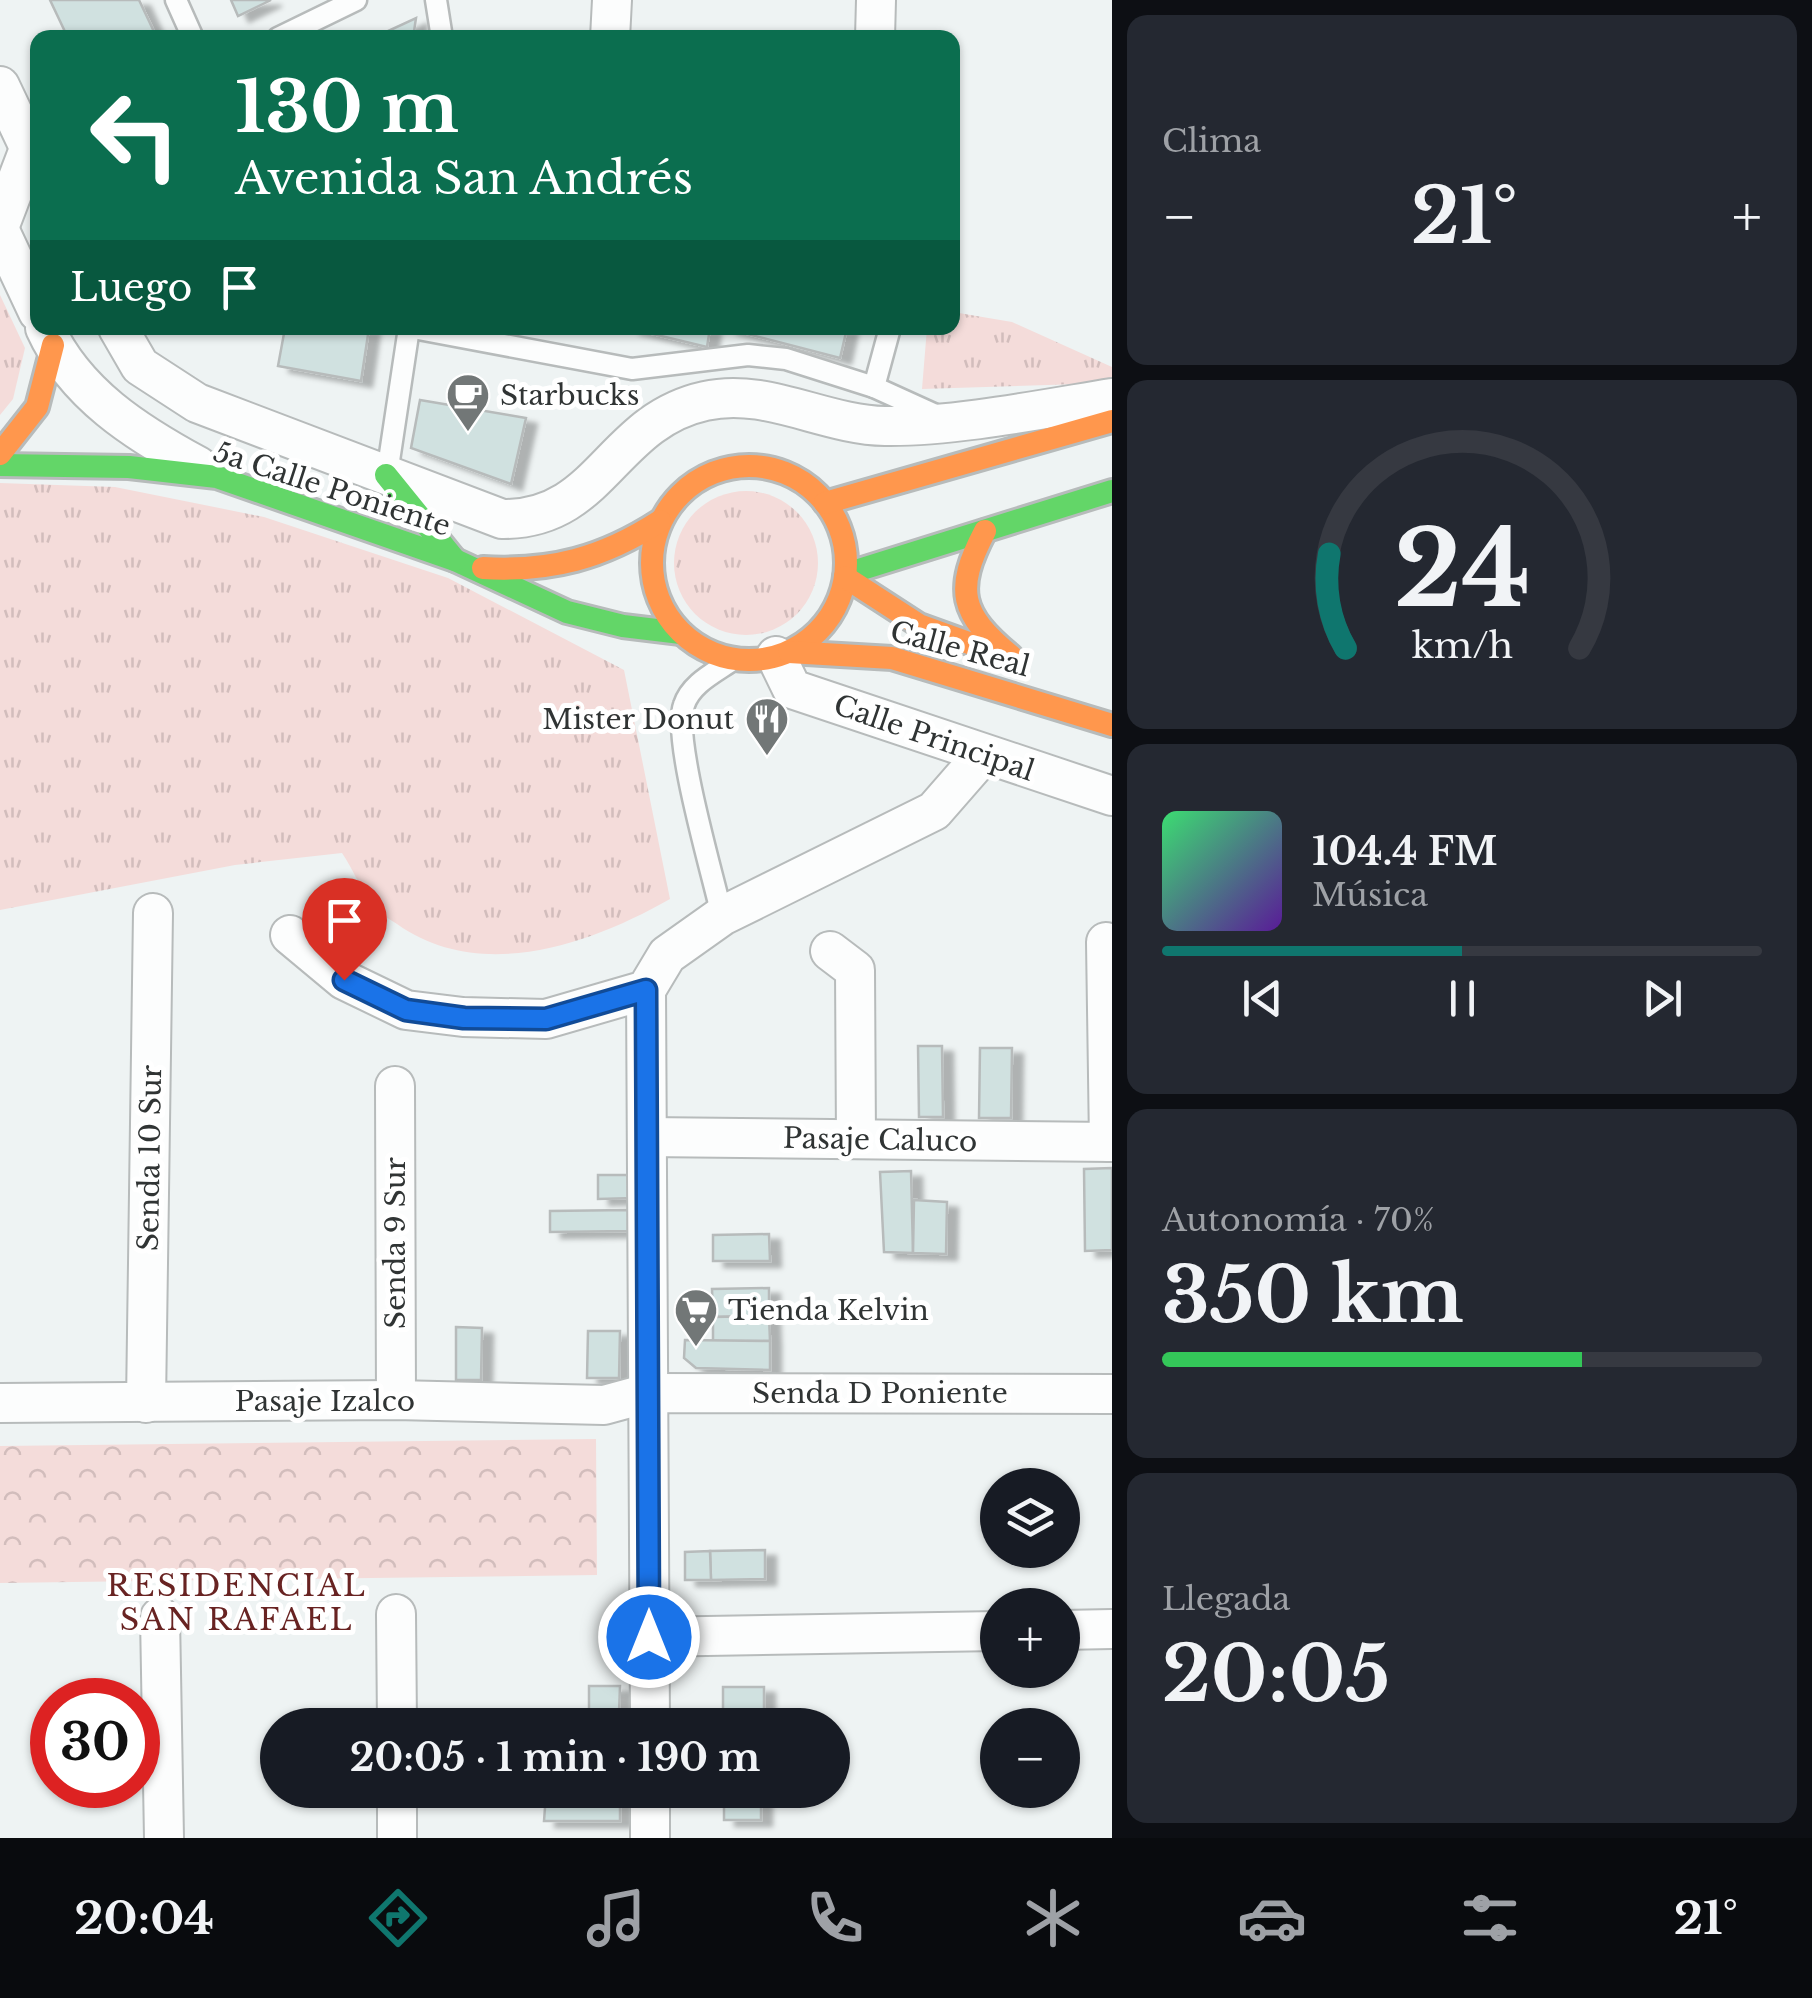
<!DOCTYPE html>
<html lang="es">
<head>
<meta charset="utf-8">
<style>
	:root { --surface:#171b24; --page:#242831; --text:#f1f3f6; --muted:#9ea1a6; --line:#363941; --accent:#0f766e }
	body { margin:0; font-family:"Libre Baskerville",serif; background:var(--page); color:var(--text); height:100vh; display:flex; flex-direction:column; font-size:38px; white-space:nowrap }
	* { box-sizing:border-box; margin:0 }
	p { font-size:32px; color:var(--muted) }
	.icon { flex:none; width:55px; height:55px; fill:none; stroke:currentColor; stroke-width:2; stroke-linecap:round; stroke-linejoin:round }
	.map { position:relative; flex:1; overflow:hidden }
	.details { display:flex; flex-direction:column; gap:15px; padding:15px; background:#0d0f14; width:700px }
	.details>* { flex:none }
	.guide { position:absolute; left:30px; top:30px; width:930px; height:305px; border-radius:20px; box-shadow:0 2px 8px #0004; background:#0b6e4f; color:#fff; overflow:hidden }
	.tools { position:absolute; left:980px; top:1468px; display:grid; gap:20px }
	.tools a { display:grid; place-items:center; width:100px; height:100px; border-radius:50%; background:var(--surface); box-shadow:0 2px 8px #0004; font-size:50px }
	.speed { position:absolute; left:30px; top:1678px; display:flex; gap:20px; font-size:50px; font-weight:700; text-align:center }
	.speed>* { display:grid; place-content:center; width:130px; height:130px; border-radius:50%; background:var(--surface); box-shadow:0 2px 8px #0004; line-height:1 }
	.speed .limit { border:15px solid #d22; background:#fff; color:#111 }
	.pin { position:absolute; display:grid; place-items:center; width:85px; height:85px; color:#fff; margin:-102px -42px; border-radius:50% 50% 50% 0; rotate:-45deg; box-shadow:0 0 10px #0007 }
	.pin .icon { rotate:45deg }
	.me { position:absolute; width:110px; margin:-55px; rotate:0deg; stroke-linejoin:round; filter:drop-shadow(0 0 8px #0008) }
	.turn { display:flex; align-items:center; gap:35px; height:210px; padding:0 40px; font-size:45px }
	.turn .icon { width:130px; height:130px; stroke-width:2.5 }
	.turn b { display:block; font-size:70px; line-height:85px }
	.then { display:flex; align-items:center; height:95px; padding:0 40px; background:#0003; gap:20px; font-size:38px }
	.big { font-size:75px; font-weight:700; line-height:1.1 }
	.details .tile { flex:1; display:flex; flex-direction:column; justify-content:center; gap:15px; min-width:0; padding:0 35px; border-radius:20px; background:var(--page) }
	.details .dial { align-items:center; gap:0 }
	.dial svg { height:260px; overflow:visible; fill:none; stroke:var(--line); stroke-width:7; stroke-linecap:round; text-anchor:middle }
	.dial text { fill:var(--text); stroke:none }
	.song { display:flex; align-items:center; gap:30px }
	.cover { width:120px; height:120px; border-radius:15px; background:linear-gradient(135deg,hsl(140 70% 55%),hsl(270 70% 35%)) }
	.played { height:10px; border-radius:5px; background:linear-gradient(90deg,var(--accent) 50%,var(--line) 50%) }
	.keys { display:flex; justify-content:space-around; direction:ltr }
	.heat { display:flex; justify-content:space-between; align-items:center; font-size:55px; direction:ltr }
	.charge { height:15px; border-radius:8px; background:linear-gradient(90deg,#34c759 70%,var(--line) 0) }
	.trip { position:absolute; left:260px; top:1708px; width:590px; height:100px; border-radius:50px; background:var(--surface); box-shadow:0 2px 8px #0004; font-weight:700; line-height:100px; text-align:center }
	.dock { display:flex; height:160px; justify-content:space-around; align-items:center; background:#090b0e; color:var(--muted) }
	.dock .icon { width:70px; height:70px }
	.dock .selected { color:var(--accent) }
	.dock b { font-size:45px; color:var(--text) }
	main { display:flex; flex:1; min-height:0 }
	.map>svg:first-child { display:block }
	.grass { fill:url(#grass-tufts) }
	.park { fill:url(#park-crowns) }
	.building { fill:#d0e1e0; stroke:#b7bbbb; stroke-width:2.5; filter:url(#shadow) }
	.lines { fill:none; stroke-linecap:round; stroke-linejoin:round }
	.lane-casing { stroke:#b7bbbb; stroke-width:25 }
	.street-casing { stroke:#b7bbbb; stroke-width:42 }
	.fast-casing { stroke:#b7bbbb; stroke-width:28 }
	.slow-casing { stroke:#b7bbbb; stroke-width:28 }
	.lane { stroke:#fcfdfd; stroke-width:20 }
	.street { stroke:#fcfdfd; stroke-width:38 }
	.fast { stroke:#63d668; stroke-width:22 }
	.slow { stroke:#ff974d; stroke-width:22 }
	.route-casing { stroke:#114b97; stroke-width:25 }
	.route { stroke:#1a73e8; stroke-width:18 }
	.labels { text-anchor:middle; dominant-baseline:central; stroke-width:10; stroke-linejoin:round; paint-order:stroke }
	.poi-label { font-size:28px; fill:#303434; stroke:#fff; text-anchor:start }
	.street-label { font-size:28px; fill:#303434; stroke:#fff }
	.neighbourhood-label { font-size:30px; letter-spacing:2.5px; fill:#682322; stroke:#fff }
</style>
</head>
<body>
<main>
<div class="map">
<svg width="1112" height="1838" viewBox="0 0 1112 1838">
	<defs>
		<pattern id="grass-tufts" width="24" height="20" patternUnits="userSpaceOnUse" patternTransform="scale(2.5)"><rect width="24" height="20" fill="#f4dcda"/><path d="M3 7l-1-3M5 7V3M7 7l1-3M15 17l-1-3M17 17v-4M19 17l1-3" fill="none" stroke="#d2bdbc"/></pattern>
		<pattern id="park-crowns" width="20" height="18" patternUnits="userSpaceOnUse" patternTransform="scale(2.5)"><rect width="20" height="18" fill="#f4dcda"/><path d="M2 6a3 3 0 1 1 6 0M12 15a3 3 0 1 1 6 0" fill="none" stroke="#d2bdbc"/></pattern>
		<filter id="shadow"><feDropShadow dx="11" dy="6" stdDeviation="2.5" flood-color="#0004"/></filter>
	</defs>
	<rect width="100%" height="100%" fill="#eef3f3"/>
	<!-- grass -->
	<g class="grass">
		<path d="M0,295L25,348L13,399L0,415Z"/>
		<path d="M953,312L1012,322L1112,367V383L922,389L927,328H952Z"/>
		<path d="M0,483L115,487L264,517L448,578L624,670L670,899C589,945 480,983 397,924C389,919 378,913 372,906C361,890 353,869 342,853L235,865L0,910Z"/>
		<circle cx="746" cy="563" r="72"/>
	</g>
	<!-- park -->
	<path class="park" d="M596,1439L597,1575L0,1583V1446Z"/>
	<!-- building -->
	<g class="building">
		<path d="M50,0H139L157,38H68Z"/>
		<path d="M231,0H271L238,16Z"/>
		<path d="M416,18L413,38H373Z"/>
		<path d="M285,328H369L361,381L278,366Z"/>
		<path d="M628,328H710L707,347Z"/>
		<path d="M725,328H847L840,358Z"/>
		<path d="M420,400L526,418L511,484L411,448Z"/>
		<path d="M918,1046H942L943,1117H919Z"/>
		<path d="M980,1048H1012L1011,1118H979Z"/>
		<path d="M1112,1168V1250L1085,1251L1084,1169Z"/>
		<path d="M911,1171L913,1253L884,1252L880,1172Z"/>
		<path d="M598,1175H634L635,1198L598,1199Z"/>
		<path d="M914,1200L947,1202L946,1254L913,1253Z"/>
		<path d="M628,1210V1231L550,1232V1211Z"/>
		<path d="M769,1234L770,1261H713V1235Z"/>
		<path d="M769,1288V1316L713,1317L712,1289Z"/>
		<path d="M769,1316L770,1341H713V1317Z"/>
		<path d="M456,1327L482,1328L481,1380H456Z"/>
		<path d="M588,1331H620L619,1378H587Z"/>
		<path d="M685,1340L770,1341V1370L696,1368L684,1358Z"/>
		<path d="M765,1550V1579L711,1580L710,1551Z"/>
		<path d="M710,1551L711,1580H685V1552Z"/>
		<path d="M589,1686H620L619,1712L589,1713Z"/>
		<rect x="723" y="1687" width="41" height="27"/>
		<rect x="723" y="1714" width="41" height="11"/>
		<rect x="546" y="1790" width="74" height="4"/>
		<path d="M546,1794H620V1821H544Z"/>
		<rect x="724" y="1794" width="37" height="26"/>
	</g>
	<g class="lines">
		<!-- lane casing -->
		<g class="lane-casing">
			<g id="lane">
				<path d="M176,0L193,38"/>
				<path d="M436,0L442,38"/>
				<path d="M278,38L356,0"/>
				<path d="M413,328L632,369L748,355L786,359L874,387L940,417"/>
				<path d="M874,387L890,328"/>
				<path d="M387,474L409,328"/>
				<path d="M722,916C713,875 672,738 684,705C691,683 716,672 734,659"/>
			</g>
		</g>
		<!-- street casing -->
		<g class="street-casing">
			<g id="street">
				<path d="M610,38L612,0"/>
				<path d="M875,38L876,0"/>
				<path d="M0,86L38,166"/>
				<path d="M0,225L29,149"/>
				<path d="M0,231L38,312"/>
				<path d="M45,328C75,394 137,433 198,466"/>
				<path d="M118,328L140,366L197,403L502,519C602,520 610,422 705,401C766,387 824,425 885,426C953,427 1044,409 1112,398"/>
				<path d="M776,656L792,689L1112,796"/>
				<path d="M290,935L344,980L406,1010L463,1017L546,1019L646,990L667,955L722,916L934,811L982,756"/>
				<path d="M1106,942L1109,1142"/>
				<path d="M830,951L855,970L856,1139"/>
				<path d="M646,990L650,1725"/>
				<path d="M395,1086L396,1400"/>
				<path d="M647,1137L1112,1142"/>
				<path d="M0,1403L396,1400L604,1405L648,1393L1112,1394"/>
				<path d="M146,1403L153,913"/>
				<path d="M396,1614L397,1725"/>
				<path d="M160,1617L164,1838"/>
				<path d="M1062,1630L1112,1629"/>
				<path d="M649,1637L998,1631"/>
				<path d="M397,1790V1838"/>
				<path d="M650,1790V1838"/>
			</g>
		</g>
		<!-- fast casing -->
		<g class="fast-casing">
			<g id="fast">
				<path d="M0,465L129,467L217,477L455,560L567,612L623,626L681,633"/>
				<path d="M386,475L455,560"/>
				<path d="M846,574L1112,491"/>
			</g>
		</g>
		<!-- slow casing -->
		<g class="slow-casing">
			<g id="slow">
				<path d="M0,454L37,407L53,345"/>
				<circle cx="749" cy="563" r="97"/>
				<path d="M825,503L1112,421"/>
				<path d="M985,531C954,590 960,614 1011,656"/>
				<path d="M483,568C551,572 603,558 660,521"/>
				<path d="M845,577L919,625L1002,655"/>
				<path d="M789,652L892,658L1112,725"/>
			</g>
		</g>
		<!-- lane -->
		<use href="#lane" class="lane"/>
		<!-- street -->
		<use href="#street" class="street"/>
		<!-- fast -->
		<use href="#fast" class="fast"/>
		<!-- slow -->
		<use href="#slow" class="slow"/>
	</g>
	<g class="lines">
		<!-- route casing -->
		<g class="route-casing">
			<path id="route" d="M344,980L406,1010L464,1018L546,1019L646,990L649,1637"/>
		</g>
		<!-- route -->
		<use href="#route" class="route"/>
	</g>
	<!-- icons -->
	<defs>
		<g id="cafe-pin" transform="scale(2.25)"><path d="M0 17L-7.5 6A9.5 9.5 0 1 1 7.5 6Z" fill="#727777" stroke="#fff"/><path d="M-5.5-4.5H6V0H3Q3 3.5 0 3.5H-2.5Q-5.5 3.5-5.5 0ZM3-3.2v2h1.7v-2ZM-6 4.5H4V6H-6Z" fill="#fff"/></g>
		<g id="restaurant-pin" transform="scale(2.25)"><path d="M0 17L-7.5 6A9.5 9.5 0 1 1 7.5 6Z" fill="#727777" stroke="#fff"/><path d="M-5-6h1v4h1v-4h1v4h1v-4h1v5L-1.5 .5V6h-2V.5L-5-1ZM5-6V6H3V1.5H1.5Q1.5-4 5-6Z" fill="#fff"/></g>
		<g id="supermarket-pin" transform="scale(2.25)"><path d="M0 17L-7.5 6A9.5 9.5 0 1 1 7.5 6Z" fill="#727777" stroke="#fff"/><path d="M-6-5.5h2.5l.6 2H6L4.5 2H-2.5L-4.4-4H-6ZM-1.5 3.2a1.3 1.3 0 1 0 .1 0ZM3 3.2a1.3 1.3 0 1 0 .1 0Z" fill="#fff"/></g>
	</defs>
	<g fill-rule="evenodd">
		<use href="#cafe-pin" x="468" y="395"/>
		<use href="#restaurant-pin" x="767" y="719"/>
		<use href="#supermarket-pin" x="696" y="1310"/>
	</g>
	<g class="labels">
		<!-- poi labels -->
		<g class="poi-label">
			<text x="500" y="395">Starbucks</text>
			<text x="734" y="719" text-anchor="end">Mister Donut</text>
			<text x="728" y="1310">Tienda Kelvin</text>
		</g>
		<!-- street labels -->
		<g class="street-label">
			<text transform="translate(332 489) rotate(18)">5a Calle Poniente</text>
			<text transform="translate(960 649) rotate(15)">Calle Real</text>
			<text transform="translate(934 738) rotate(19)">Calle Principal</text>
			<text transform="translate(880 1140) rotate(1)">Pasaje Caluco</text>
			<text transform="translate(150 1158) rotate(-89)">Senda 10 Sur</text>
			<text transform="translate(395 1243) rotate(-90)">Senda 9 Sur</text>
			<text x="880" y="1393">Senda D Poniente</text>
			<text x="325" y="1401">Pasaje Izalco</text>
		</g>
		<!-- neighbourhood labels -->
		<g class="neighbourhood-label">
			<text x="237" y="1585">RESIDENCIAL<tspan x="237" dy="34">SAN RAFAEL</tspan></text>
		</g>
	</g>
</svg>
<div class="tools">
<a><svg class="icon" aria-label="layers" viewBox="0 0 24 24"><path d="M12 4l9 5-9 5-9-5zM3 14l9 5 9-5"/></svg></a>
<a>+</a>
<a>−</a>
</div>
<div class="speed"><div class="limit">30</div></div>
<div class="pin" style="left:344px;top:980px;background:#d93025"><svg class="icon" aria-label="arrive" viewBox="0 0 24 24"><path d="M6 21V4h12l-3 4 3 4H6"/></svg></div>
<svg class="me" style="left:649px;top:1637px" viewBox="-20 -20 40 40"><circle r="17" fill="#1a73e8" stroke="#fff" stroke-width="3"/><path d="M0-11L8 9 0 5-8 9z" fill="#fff"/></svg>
<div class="trip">20:05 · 1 min · 190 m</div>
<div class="guide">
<div class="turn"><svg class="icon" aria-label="left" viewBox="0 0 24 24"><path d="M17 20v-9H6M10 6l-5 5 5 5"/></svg><div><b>130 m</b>Avenida San Andrés</div></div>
<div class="then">Luego<svg class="icon" aria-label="arrive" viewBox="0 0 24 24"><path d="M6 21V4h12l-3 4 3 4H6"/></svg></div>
</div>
</div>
<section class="details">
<div class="tile"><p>Clima</p>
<div class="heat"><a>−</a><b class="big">21°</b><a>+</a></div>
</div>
<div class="tile dial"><svg viewBox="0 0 100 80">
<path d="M14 69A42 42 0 1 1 86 69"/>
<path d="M14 69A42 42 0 0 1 9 40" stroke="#0f766e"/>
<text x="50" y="56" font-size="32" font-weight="700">24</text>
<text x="50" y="72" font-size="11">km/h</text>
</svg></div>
<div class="tile">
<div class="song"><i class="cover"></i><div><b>104.4 FM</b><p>Música</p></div></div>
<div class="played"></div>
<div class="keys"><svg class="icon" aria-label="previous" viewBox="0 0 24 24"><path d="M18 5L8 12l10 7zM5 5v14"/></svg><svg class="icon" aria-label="pause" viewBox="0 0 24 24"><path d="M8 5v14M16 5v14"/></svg><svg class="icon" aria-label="next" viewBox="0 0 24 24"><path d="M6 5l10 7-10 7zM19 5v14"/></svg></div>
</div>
<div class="tile"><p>Autonomía · 70%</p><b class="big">350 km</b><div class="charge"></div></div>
<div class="tile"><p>Llegada</p><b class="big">20:05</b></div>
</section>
</main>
<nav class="dock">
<b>20:04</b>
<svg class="icon selected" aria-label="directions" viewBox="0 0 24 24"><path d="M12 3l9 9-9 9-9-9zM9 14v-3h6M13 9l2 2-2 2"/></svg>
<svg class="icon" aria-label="music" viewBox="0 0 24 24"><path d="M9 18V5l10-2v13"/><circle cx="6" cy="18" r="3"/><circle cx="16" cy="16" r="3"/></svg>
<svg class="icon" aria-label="phone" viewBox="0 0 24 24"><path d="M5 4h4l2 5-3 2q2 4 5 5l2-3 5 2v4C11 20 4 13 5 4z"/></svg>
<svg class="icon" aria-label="climate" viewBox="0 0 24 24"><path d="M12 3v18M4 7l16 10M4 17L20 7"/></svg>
<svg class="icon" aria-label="car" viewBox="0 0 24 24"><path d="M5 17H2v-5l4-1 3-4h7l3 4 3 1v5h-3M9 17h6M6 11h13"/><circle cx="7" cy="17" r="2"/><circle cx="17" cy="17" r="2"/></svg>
<svg class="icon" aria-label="filters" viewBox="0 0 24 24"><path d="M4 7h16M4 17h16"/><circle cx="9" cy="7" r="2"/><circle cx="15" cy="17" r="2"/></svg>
<b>21°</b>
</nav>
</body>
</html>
